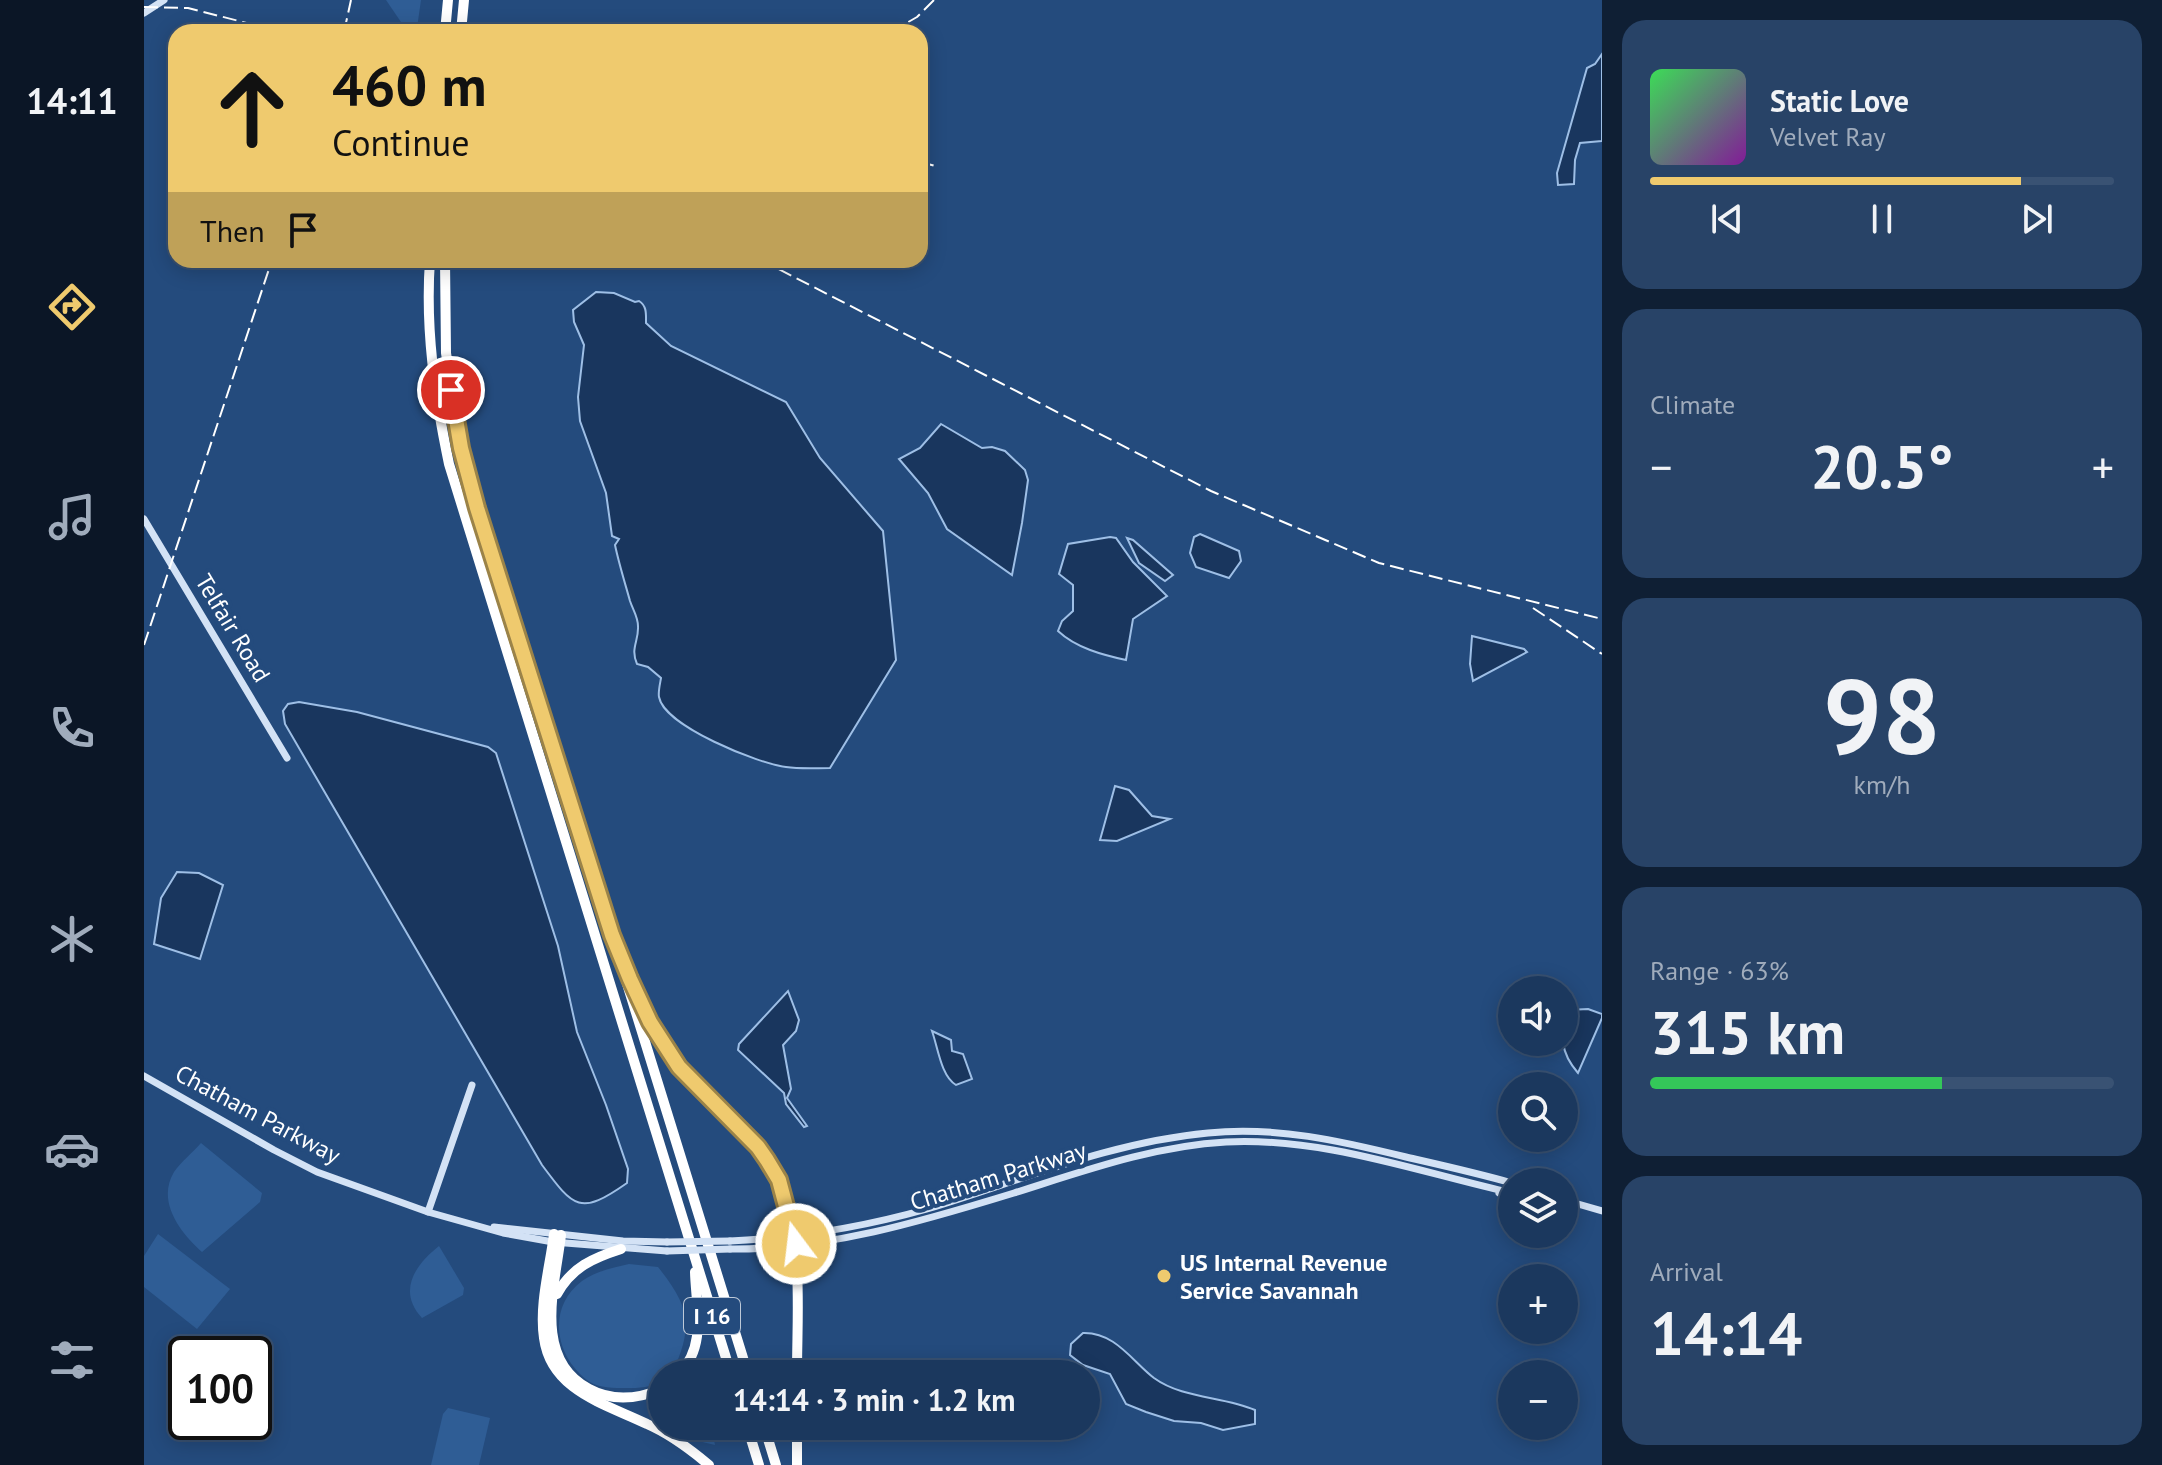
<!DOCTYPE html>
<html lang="en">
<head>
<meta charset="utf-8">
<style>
	:root { --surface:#1b385e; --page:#284367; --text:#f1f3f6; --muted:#a0acbc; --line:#395273; --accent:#efca6e }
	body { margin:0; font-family:"PT Sans",sans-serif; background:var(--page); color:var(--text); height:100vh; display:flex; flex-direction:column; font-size:30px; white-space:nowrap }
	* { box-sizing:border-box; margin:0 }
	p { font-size:26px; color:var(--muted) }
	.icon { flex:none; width:44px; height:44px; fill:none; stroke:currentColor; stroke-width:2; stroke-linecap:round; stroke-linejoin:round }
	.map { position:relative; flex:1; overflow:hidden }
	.drawer { display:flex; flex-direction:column; gap:20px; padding:20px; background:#0f1f34; width:560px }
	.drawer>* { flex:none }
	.banner { position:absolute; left:24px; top:24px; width:760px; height:244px; border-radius:24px; box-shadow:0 4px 20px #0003,0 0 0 2px var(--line); background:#efca6e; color:#111; overflow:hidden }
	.tools { position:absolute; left:1354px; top:976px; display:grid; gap:16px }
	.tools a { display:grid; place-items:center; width:80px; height:80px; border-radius:50%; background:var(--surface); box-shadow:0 4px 20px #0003,0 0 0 2px var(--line); font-size:40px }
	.speed { position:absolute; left:24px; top:1336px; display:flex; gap:16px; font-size:40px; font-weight:700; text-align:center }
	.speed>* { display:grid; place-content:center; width:104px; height:104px; border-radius:50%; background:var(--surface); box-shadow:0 4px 20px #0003,0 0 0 2px var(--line); line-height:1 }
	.speed .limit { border:4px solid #111; border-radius:12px; background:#fff; color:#111 }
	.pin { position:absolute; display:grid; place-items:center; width:68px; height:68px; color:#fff; margin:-34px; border:4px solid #fff; border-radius:50%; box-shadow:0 2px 8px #0007 }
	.me { position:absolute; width:88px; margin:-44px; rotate:345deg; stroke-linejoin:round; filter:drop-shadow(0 0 6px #0008) }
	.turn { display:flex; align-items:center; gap:28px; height:168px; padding:0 32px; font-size:36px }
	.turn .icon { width:104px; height:104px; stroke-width:2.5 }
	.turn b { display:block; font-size:56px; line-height:68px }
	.then { display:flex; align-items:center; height:76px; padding:0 32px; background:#0003; gap:16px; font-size:30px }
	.big { font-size:60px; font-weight:700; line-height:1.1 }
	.drawer .tile { flex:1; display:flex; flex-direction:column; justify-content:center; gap:12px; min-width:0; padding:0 28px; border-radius:24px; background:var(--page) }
	.drawer .dial { align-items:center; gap:0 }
	.dial b { font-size:104px; line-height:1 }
	.song { display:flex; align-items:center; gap:24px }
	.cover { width:96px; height:96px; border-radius:12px; background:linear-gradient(135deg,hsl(130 70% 55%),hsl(290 70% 35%)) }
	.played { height:8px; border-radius:4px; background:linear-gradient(90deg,var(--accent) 80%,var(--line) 80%) }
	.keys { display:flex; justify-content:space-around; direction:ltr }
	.heat { display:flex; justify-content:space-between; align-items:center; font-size:44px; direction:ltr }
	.charge { height:12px; border-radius:6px; background:linear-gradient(90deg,#34c759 63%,var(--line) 0) }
	.trip { position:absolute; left:504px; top:1360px; width:452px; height:80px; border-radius:40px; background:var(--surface); box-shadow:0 4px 20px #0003,0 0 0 2px var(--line); font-weight:700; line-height:80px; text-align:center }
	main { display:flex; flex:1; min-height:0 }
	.menu { display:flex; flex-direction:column; width:144px; justify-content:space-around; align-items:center; background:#0b1626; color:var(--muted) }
	.menu .icon { width:56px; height:56px }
	.menu .on { color:var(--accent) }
	.menu b { font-size:36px; color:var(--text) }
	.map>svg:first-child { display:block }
	.green { fill:#2f5d95 }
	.water { fill:#19365e; stroke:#9ebfe6; stroke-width:2 }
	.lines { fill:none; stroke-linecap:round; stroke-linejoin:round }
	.secondary { stroke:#d3e2f5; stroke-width:7 }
	.highway { stroke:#fff; stroke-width:10 }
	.rail { stroke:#fff; stroke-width:2; stroke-dasharray:14 6; stroke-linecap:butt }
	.secondary-bridge { stroke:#d3e2f5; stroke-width:7 }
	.route-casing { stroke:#9b8348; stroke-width:20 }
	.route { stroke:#efca6e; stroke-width:14 }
	.poi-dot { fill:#efca6e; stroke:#244b7d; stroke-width:3 }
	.labels { text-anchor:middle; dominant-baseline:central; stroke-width:8; stroke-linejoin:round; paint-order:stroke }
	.shield { fill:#244b7d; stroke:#bdc9d8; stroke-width:2 }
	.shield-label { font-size:22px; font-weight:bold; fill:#fff }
	.street-label { font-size:24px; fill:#fff; stroke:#244b7d }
	.poi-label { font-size:24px; font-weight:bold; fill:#fff; stroke:#244b7d; text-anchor:start }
</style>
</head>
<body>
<main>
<nav class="menu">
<b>14:11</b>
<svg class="icon on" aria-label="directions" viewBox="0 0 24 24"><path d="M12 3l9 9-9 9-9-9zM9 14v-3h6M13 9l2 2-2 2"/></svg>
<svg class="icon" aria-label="music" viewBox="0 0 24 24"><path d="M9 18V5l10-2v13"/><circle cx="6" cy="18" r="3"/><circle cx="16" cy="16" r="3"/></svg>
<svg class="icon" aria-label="phone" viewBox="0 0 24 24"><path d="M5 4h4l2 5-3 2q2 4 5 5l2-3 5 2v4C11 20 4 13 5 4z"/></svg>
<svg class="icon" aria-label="climate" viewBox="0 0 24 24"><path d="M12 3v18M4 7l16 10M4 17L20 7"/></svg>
<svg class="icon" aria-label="car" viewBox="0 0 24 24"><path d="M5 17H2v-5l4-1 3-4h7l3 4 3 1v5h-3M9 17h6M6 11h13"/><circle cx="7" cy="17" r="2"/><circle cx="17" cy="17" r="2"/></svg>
<svg class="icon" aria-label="filters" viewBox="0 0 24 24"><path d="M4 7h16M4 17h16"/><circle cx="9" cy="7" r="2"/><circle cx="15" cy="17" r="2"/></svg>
</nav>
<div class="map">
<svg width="1458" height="1465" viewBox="0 0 1458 1465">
	<rect width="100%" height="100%" fill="#244b7d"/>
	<!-- green -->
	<g class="green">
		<path d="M242,0H277L273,28L259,25Z"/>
		<path d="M57,1143L118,1193L116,1202L58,1252C37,1233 12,1202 30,1172C37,1162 49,1152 57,1143Z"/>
		<path d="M14,1234L86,1289L53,1329L0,1287V1256Z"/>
		<path d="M295,1246L320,1288L319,1295L278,1318C253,1291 271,1265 295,1246Z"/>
		<path d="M485,1264L514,1267C545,1306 550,1325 529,1371L518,1374V1380C508,1388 495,1388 482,1388C471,1388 455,1388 446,1382C411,1358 402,1308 438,1281C452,1271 469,1268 485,1264Z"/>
		<path d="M304,1408L346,1418L335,1465H287L299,1414Z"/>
		<path d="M527,1426H567L571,1445L550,1440Z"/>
	</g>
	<!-- water -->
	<g class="water">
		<path d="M1458,54V141L1436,143L1431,160L1430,184L1414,185L1413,173L1443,68L1451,64Z"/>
		<path d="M452,292L470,293L491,302L495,301C503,306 502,314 502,323L527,346L642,402L676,458L739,531L752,660L686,768C671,768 656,769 642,767C615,764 520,726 515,697C514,692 516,684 517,678L504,667L493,664C486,648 495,641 494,626C494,617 489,610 486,601C481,583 475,564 471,545L475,539L468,536L462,493L436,421L434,397L440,345L430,322L429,310Z"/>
		<path d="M797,424L838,448L848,447L861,451L881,470L884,480L878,523L868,575L803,529L784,493L755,459L776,448Z"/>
		<path d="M1056,534L1095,551L1097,561L1085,578L1052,567L1046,553L1050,537Z"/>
		<path d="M966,537L972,538L989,562L1023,596L989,619L982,660C959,655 932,648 914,631L918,621L929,611V585L915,574L924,544Z"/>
		<path d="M983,538L989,540L1029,575L1021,581L995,563Z"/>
		<path d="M1328,636L1380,649L1383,652L1329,681L1326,664Z"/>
		<path d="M155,702L213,712L344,747L352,753L414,946L433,1032L462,1105L484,1169L483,1183C436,1216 430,1208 398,1165L141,724L139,711L144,704Z"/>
		<path d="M971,786L985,790L1008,816L1026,819L973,841L956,840Z"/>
		<path d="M33,872L55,873L79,885L56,959L10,944L17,898Z"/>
		<path d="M644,991L655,1020L652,1031L639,1045L647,1089L643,1098L663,1126L660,1127L642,1104L640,1093L594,1050L595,1044Z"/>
		<path d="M1444,1009L1458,1014V1018L1434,1073C1416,1052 1416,1037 1424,1010Z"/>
		<path d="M788,1031L807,1040L808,1051L819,1054L828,1079L812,1085C797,1076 794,1048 788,1031Z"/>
		<path d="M939,1333C971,1332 988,1361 1010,1378C1039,1399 1079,1396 1111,1410V1424L1079,1430L1057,1423L1030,1421L1002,1412L982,1404L966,1374L939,1365L926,1355L927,1344Z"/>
	</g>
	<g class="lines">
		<!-- secondary -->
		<g class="secondary">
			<path d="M0,13L20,0"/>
			<path d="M0,519L143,758"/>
			<path d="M0,1076L130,1150L173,1172L284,1212L359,1233L409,1242L523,1251"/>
			<path d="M1355,1193L1368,1199"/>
			<path d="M1420,1200L1458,1211"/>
			<path d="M284,1212L328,1085"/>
			<path d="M350,1227L479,1241L523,1242"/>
			<path d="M586,1241C653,1238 719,1227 783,1209C876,1181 966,1142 1064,1133C1132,1126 1197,1141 1262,1157C1297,1165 1333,1173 1368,1183"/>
			<path d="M586,1249C682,1250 779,1221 870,1193C940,1171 1009,1146 1082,1142C1179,1137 1274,1172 1368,1193"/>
		</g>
		<!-- highway -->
		<g class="highway">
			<path d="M301,32L304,0"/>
			<path d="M317,32L320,0"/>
			<path d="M286,260C281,329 291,397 305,464L587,1374"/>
			<path d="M301,260L302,353L317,448L604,1374"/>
			<path d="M487,981C503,1010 514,1040 535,1066C565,1105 616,1134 635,1181C660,1242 653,1309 653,1374"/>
			<path d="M410,1234C406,1267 395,1304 400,1338C407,1391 462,1404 503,1424C526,1434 546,1449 565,1465"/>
			<path d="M417,1235C411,1286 388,1359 445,1389C469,1402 494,1399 518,1389"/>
			<path d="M413,1294C428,1267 449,1258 477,1249"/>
			<path d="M535,1374C563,1346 552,1307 551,1272"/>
			<path d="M603,1426L615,1465"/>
			<path d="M620,1426L632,1465"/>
			<path d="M653,1426V1465"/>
		</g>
		<!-- rail -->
		<g class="rail">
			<path d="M0,7L44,8L138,32"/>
			<path d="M200,32L207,0"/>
			<path d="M747,32L773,17L790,0"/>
			<path d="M776,162L795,167"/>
			<path d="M617,260L1067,491L1235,563L1458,619"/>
			<path d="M1389,608L1458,654"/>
			<path d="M0,645L128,260"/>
		</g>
		<!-- secondary-bridge -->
		<g class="secondary-bridge">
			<path d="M523,1242L586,1241"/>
			<path d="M523,1251L586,1249"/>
		</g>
	</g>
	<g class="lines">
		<!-- route casing -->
		<g class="route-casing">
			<path id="route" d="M307,390L317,448L333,508L468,935L486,979L506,1022L535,1067L614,1147L623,1160L635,1180L652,1244"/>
		</g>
		<!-- route -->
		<use href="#route" class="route"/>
	</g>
	<!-- markers -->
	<circle class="poi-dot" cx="1020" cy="1276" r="8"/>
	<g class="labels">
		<!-- shield labels -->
		<rect class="shield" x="540" y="1298" width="56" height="36" rx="6"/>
		<g class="shield-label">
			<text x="568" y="1316">I 16</text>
		</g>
		<!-- street labels -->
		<g class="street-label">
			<text transform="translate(89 628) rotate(59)">Telfair Road</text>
			<text transform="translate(114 1114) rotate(28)">Chatham Parkway</text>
			<text transform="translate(854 1176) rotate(-17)">Chatham Parkway</text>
		</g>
		<!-- poi labels -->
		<g class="poi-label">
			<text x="1036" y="1262">US Internal Revenue<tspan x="1036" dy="28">Service Savannah</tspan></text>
		</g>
	</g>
</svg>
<div class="tools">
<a><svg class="icon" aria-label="sound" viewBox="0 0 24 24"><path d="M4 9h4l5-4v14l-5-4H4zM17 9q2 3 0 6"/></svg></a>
<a><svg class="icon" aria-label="search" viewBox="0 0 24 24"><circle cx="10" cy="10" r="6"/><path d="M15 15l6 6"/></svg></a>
<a><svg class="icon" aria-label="layers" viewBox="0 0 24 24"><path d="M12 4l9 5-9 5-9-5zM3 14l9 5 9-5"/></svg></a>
<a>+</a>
<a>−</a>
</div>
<div class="speed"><div class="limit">100</div></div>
<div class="pin" style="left:307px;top:390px;background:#d93025"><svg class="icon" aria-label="arrive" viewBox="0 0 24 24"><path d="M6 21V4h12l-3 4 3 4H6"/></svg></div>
<svg class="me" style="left:652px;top:1244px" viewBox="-20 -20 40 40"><circle r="17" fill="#efca6e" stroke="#fff" stroke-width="3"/><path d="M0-11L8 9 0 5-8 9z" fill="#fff"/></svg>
<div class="trip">14:14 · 3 min · 1.2 km</div>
<div class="banner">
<div class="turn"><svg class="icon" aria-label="ahead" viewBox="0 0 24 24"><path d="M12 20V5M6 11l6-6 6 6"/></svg><div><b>460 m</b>Continue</div></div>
<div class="then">Then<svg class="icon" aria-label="arrive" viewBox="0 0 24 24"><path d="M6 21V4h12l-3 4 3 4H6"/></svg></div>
</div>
</div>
<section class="drawer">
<div class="tile">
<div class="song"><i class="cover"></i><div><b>Static Love</b><p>Velvet Ray</p></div></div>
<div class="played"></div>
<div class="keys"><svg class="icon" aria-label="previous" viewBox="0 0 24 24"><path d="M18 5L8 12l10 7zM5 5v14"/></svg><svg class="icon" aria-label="pause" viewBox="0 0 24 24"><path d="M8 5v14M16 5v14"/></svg><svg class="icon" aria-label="next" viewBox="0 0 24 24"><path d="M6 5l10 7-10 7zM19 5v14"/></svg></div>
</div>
<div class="tile"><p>Climate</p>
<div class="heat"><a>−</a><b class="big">20.5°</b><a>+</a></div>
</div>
<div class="tile dial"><b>98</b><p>km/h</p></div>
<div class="tile"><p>Range · 63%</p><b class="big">315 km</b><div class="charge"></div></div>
<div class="tile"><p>Arrival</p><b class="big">14:14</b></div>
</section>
</main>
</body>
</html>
